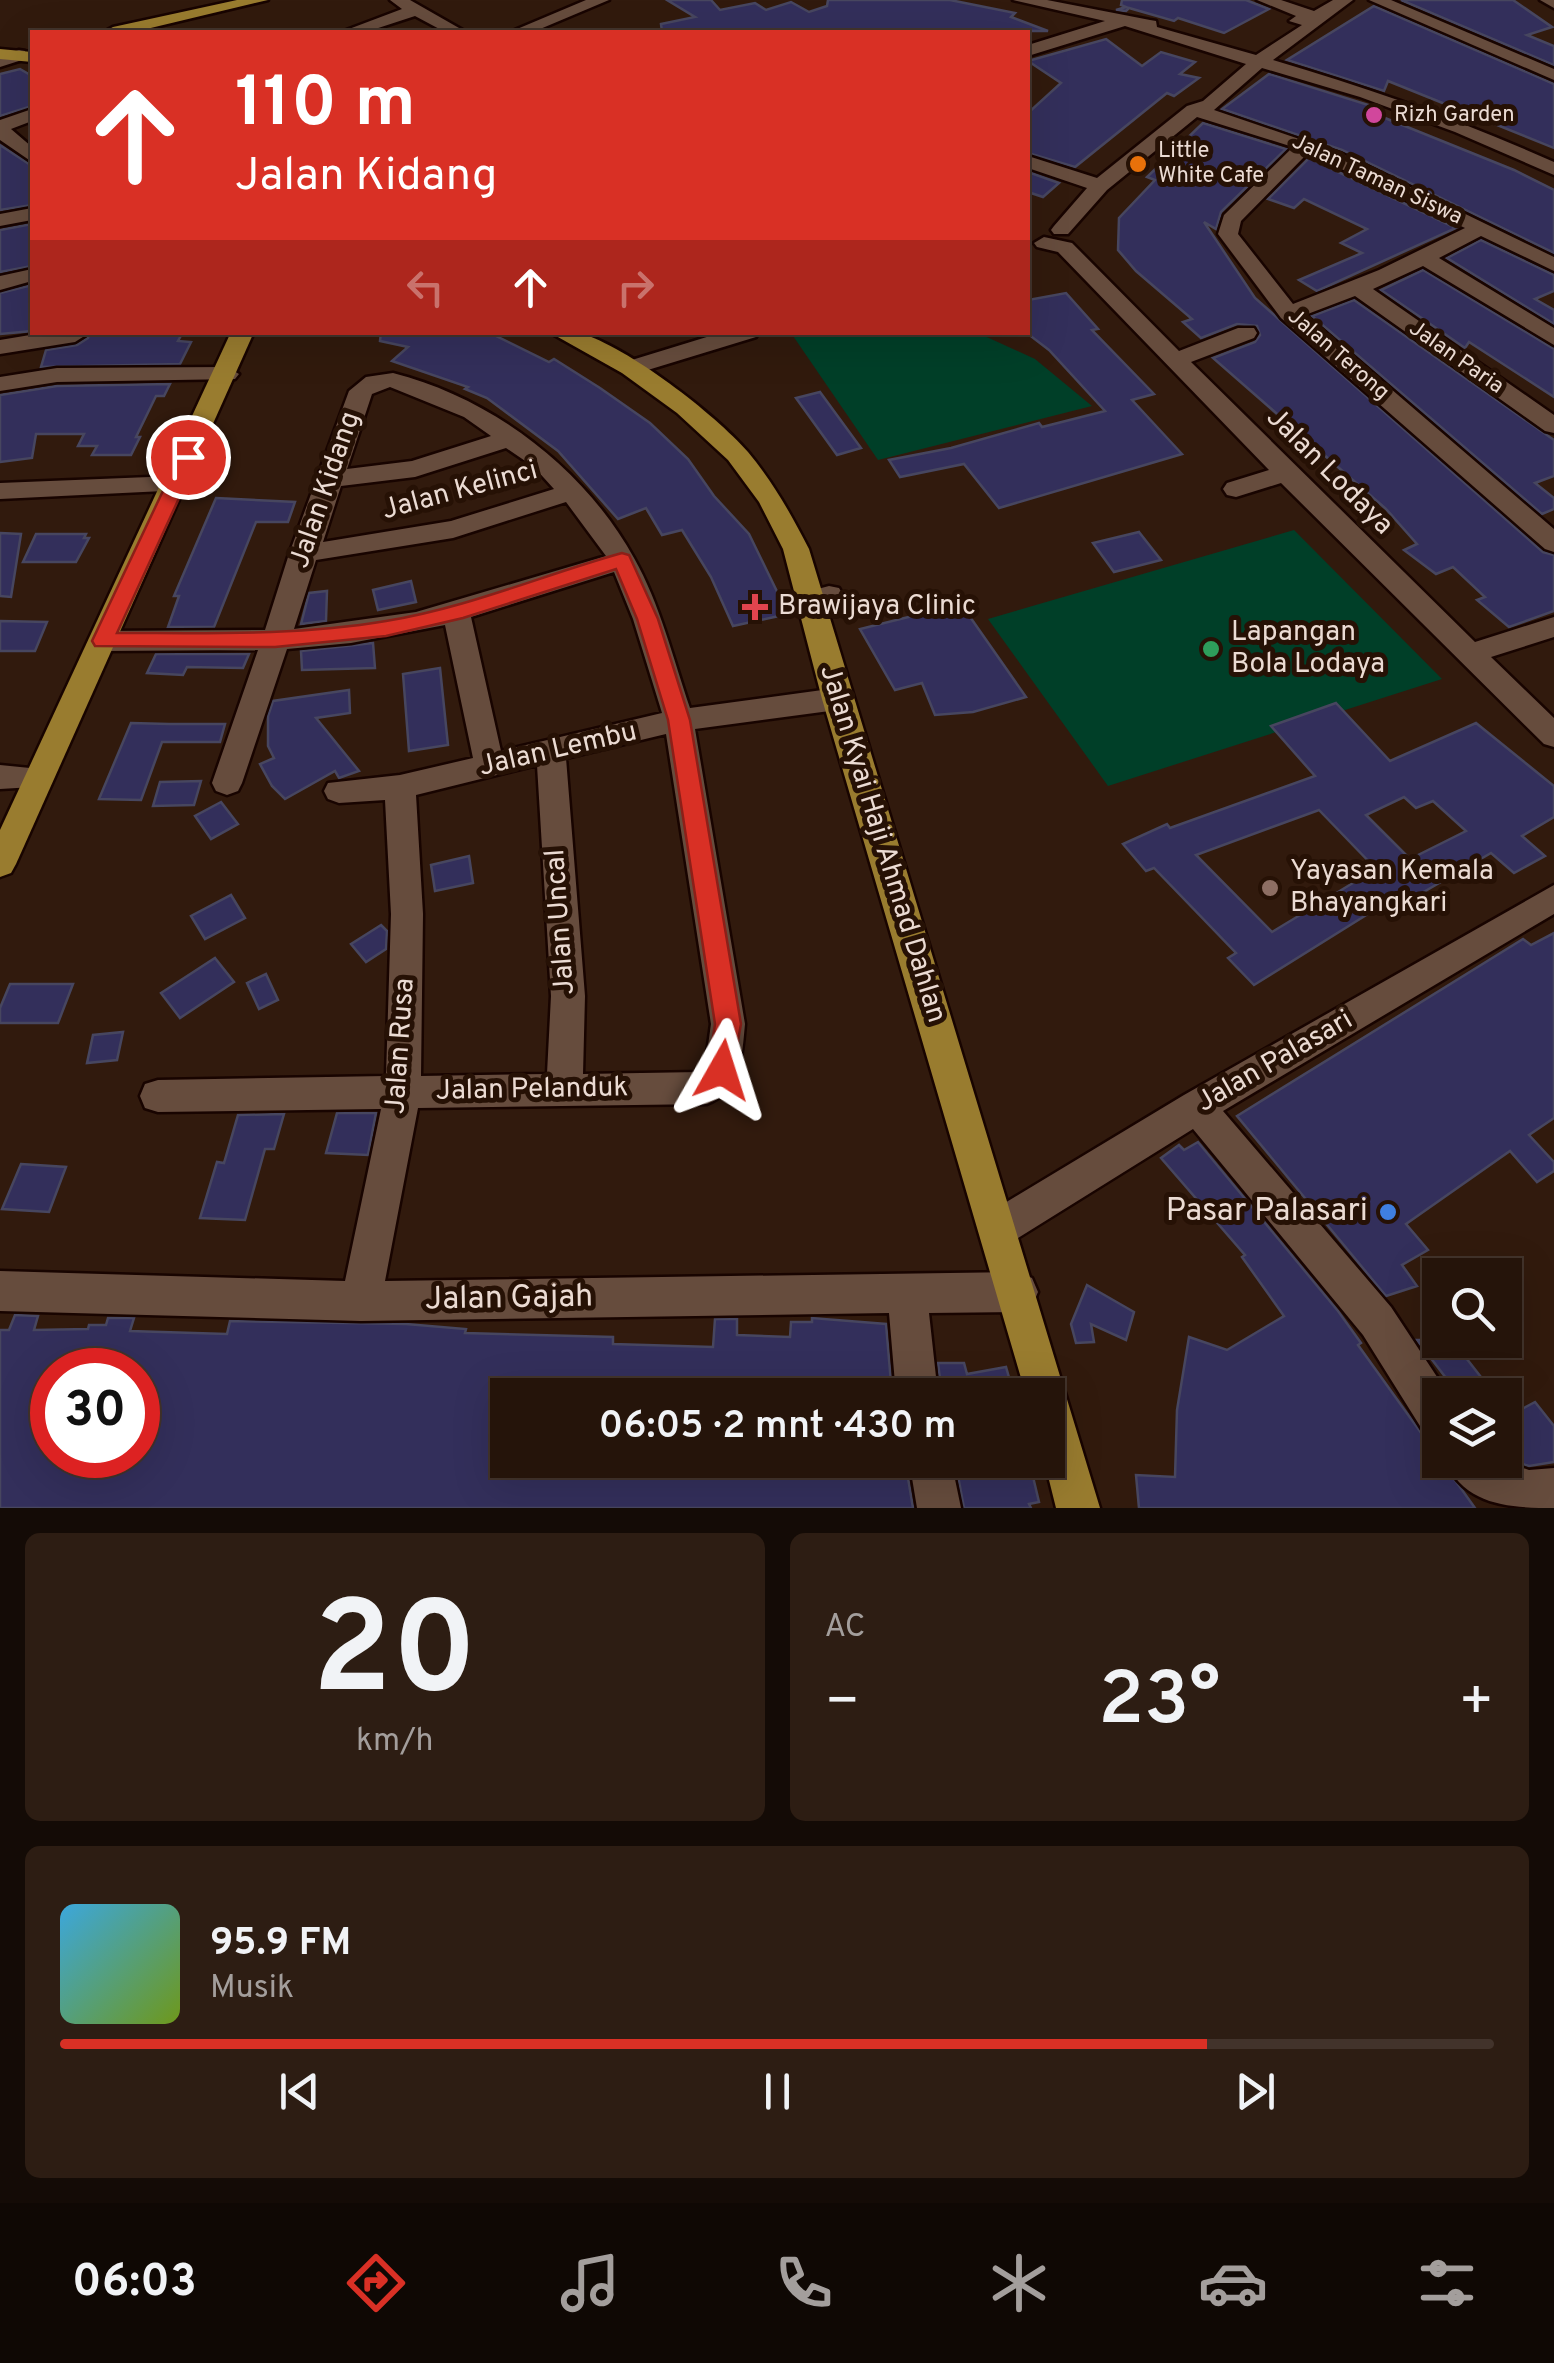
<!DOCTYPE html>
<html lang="id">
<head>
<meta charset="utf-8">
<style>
	:root { --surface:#25140a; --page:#2d1d13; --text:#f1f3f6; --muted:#a39e9c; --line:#42332b; --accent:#d93025 }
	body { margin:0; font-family:Overpass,sans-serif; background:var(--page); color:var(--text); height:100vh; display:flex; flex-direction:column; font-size:38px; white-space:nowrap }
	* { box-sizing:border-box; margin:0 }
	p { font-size:32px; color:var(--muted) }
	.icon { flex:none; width:55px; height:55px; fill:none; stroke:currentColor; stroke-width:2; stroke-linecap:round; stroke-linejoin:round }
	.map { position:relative; height:1508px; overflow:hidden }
	.drawer { display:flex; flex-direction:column; gap:25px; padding:25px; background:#140b06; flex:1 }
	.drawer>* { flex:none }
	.banner { position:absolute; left:30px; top:30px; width:1000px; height:305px; border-radius:0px; box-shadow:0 10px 40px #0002,0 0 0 2px var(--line); background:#d93025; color:#fff; overflow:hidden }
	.controls { position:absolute; left:1422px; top:1258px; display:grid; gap:20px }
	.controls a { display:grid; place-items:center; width:100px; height:100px; border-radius:0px; background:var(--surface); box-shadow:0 10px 40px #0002,0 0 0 2px var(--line); font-size:50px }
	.speed { position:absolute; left:30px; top:1348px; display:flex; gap:20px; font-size:50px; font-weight:700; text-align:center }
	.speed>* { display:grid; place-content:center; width:130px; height:130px; border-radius:50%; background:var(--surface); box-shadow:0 10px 40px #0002,0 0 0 2px var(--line); line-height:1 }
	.speed .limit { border:15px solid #d22; background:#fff; color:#111 }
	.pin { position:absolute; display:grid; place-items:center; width:85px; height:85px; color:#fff; margin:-42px; border:5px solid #fff; border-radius:50%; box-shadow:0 2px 10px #0007 }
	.me { position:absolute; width:110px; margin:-55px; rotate:6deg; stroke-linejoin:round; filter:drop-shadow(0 0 8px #0008) }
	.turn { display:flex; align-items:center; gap:35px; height:210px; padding:0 40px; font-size:45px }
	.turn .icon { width:130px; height:130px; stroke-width:2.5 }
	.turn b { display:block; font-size:70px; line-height:85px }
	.lanes { display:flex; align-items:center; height:95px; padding:0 40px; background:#0003; justify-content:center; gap:50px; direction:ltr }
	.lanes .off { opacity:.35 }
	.big { font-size:75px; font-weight:600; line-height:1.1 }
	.drawer .tile { flex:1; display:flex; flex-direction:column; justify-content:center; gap:15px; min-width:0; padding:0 35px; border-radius:15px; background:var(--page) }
	.drawer .dial { align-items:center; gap:0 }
	.dial b { font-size:130px; line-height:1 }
	.song { display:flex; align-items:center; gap:30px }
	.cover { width:120px; height:120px; border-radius:15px; background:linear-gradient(135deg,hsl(200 70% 55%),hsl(80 70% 35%)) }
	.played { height:10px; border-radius:5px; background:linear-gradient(90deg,var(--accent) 80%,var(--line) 80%) }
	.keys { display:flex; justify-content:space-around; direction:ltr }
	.heat { display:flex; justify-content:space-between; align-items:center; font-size:55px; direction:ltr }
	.drawer .tiles { flex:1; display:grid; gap:25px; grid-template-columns:1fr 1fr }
	.tile:last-child { grid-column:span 2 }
	.trip { position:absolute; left:490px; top:1378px; width:575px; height:100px; border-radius:0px; background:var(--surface); box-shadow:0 10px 40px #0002,0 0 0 2px var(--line); font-weight:600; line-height:100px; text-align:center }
	.dock { display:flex; height:160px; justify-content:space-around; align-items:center; background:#0f0804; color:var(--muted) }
	.dock .icon { width:70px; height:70px }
	.dock .selected { color:var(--accent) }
	.dock b { font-size:45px; color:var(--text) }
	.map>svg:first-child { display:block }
	.green { fill:#003f28 }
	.building { fill:#332f5b; stroke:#47465f; stroke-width:2.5; fill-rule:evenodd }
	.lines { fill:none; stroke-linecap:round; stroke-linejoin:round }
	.minor-casing { stroke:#180400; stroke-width:5 }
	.major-casing { stroke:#180400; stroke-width:5 }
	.minor { fill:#664c3d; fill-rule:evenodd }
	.major { fill:#997c2f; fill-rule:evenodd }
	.route { fill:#d93025; stroke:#8d1f18; stroke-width:2.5 }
	.hotel-dot { fill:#d1479c; stroke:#261105; stroke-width:4 }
	.food-dot { fill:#e8710a; stroke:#261105; stroke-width:4 }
	.health-dot { fill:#e0444e; stroke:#261105; stroke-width:4 }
	.leisure-dot { fill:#2e9e5b; stroke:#261105; stroke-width:4 }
	.education-dot { fill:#8d6e63; stroke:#261105; stroke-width:4 }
	.shop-dot { fill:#3f7fe0; stroke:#261105; stroke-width:4 }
	.labels { text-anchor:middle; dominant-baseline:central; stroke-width:10; stroke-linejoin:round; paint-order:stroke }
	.far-poi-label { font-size:22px; fill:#ebdbd3; stroke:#261105; text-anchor:start }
	.far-street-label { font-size:22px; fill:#ebdbd3; stroke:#261105 }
	.street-label { font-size:28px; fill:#ebdbd3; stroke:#261105 }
	.poi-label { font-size:28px; fill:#ebdbd3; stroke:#261105; text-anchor:start }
	.near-poi-label { font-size:32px; fill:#ebdbd3; stroke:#261105; text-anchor:end }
	.near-street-label { font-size:32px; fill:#ebdbd3; stroke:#261105 }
</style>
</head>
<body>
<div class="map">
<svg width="1554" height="1508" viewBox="0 0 1554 1508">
	<rect width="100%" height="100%" fill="#311a0d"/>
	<!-- green -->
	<g class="green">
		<path d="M791,333H978L1035,359L1092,406L878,460Z"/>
		<path d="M1294,530L1442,679L1108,786L988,619Z"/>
	</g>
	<!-- building -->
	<g class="building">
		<path d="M667,0H711L720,10L755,3L766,10L791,2L809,12L827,6L828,0H950L1015,13L1011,17L1048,31L662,32L661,24L695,17Z"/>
		<path d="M1122,0H1246L1269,9L1224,33L1178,18L1174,21L1129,8L1126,11L1116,10L1126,7L1121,5Z"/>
		<path d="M1401,0H1513L1552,27L1527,35L1554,46V65Z"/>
		<path d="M1374,6L1554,84V148L1388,81L1384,91L1287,60Z"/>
		<path d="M1106,39L1142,66L1161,52L1195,62L1180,74L1199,78L1174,96L1167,93L1075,167L1028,153V113L1061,83L1028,61Z"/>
		<path d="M20,69L32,76V106L0,116V74Z"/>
		<path d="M1269,74L1378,108L1375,114L1514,170L1554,190V253L1342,150L1222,109Z"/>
		<path d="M1203,123L1286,149L1221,212L1216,229L1204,222L1255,298L1543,552L1554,555V611L1509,627L1477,600L1485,597L1453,567L1436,574L1404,550L1417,544L1386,509L1213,358L1255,342L1260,335L1257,326L1237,324L1201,338L1183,322L1192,319L1136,271L1118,250L1119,218L1155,180L1147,177Z"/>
		<path d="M0,145L32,166V205L0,210Z"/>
		<path d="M1309,158L1456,228L1317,291L1299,280L1362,253L1341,243L1367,229L1304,199L1294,208L1268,199Z"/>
		<path d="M1028,172L1059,183L1043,197L1028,192Z"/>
		<path d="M32,224V266L0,272V230Z"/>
		<path d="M1481,240L1554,275V291L1535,299L1554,310V324L1447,258Z"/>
		<path d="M1423,270L1554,349V397L1469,342L1465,348L1381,290Z"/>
		<path d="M32,285V331L0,334V293Z"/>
		<path d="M1066,293L1098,329L1092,330L1154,394L1132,400L1182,454L999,508L964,464L900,477L889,460L951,448L1039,423L1042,427L1105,411L1049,350L1028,334V300Z"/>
		<path d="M1354,300L1554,440V476L1535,483L1554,498V509L1542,514L1312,316Z"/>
		<path d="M89,332H183L178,341L191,342L180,364L41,367L46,350L77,345L88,338Z"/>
		<path d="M381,332H488L549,362L554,359L600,388L650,423L688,459L714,496L749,534L788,614L733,626L711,577L682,530L662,535L646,508L618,519L558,451L487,398L465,389L468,387L392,361L408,347L380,341Z"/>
		<path d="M170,384L164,396H156L136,437H140L131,455H92L97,446H78L84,434H36L32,458L0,462V395L57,386Z"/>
		<path d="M820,392L861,448L837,455L796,398Z"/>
		<path d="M216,498L295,502L288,522H256L214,627H168L179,596H174Z"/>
		<path d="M1139,532L1161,560L1114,572L1093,543Z"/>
		<path d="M0,533L21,534L11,597L0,596Z"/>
		<path d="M36,534H86L84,538H89L76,562H23Z"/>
		<path d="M411,581L416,602L378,610L373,590Z"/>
		<path d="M327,591L326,621L301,624L309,593Z"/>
		<path d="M961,604L1026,697L973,712L935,715L922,683L895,690L860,629Z"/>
		<path d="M0,621L47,622L35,651H0Z"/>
		<path d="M373,643L375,668L302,670L301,651Z"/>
		<path d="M156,654H249L243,668L187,667L183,675L147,673Z"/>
		<path d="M440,668L448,745L409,751L403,674Z"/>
		<path d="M349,690L350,713L316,718L359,771L339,778L335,771L285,799L272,786L260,764L274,758L268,746V716L273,701Z"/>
		<path d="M1336,703L1390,761L1476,723L1554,786V817L1522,836L1545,856L1514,873L1491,853L1408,901L1400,894L1254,985L1228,958L1236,953L1154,868L1146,871L1123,844L1167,824L1170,828L1315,776L1271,726ZM1404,797L1416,808L1433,801L1466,831L1410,859L1366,815ZM1319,810L1376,869L1272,932L1196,855Z"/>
		<path d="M131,723L169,724H225L220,742H162L141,800L99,799Z"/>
		<path d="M201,781L194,805L153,806L160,782Z"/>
		<path d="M221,802L238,824L211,839L195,816Z"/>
		<path d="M469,856L473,883L435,891L431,865Z"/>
		<path d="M231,895L245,918L205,939L191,916Z"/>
		<path d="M381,925L387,931L386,949L366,962L351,944Z"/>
		<path d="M1554,933V1118L1529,1135L1554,1162V1171L1537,1182L1510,1151L1406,1224L1428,1250L1402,1265L1417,1286L1386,1296L1237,1116L1523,939L1531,945Z"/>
		<path d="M215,958L234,982L180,1018L161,993Z"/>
		<path d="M266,974L278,1000L259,1009L247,983Z"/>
		<path d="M10,984H73L58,1023H0V1008Z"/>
		<path d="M123,1032L117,1060L87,1063L93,1035Z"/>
		<path d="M337,1113H376L368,1155L326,1153Z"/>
		<path d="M284,1114L274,1149H265L245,1220L200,1218L217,1162L224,1163L238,1115Z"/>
		<path d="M1198,1142L1338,1311L1361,1343L1358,1345L1475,1508H1139L1136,1475L1175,1477L1177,1410L1189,1337L1227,1350L1284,1316L1242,1257L1245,1255L1161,1158L1179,1145L1184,1150Z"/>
		<path d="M21,1164L66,1167L49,1212L2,1209Z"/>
		<path d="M1087,1285L1134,1312L1126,1340L1091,1324L1094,1342L1076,1343L1071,1324Z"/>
		<path d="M15,1315L38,1316L34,1330L88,1329L89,1325H106L108,1318H134L130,1331L227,1334L230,1321L406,1324L466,1329L465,1333L613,1337V1344L713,1347L715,1319H737V1335L790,1337L791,1322H812V1318L886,1324L892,1395H508V1460H905L913,1508H0V1330H9ZM52,1370H138V1455H52Z"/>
		<path d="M1417,1340H1452L1495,1395H1459Z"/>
		<path d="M938,1363H964L967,1374L1006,1367L1014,1395H942Z"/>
		<path d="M1535,1402L1554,1426V1462L1529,1466L1519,1463L1505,1446V1418Z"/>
		<path d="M955,1460H1029L1039,1502L1029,1504L1031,1508H964Z"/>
	</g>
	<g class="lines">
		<!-- minor casing -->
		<g class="minor-casing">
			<g id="minor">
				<path d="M390,0H410L466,32H445L415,16L366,32H341L402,9Z"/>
				<path d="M586,0H609L533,32H510Z"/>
				<path d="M1013,0H1047L1150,20L1156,21L1157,27L1256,55L1302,25L1289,21L1296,16L1257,0H1281L1314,11L1333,0H1353L1273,60C1369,88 1462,121 1554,162V175L1455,132L1360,97L1262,68L1214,110L1340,153L1554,257V271L1481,236L1439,258L1554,328V345L1423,266L1373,289L1554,415V433L1545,431L1355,296L1305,315L1554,529V552L1545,549L1281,318L1218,234L1224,215L1293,147L1197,117L1107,190L1068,234H1054L1051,230L1054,226L1087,188L1028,168V156L1097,178L1187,106L1203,101L1246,64L1125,26L1028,56V45L1105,21ZM1308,153L1465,228L1379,270L1293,304L1238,234L1241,221Z"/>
				<path d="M1369,0H1391L1554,69V80Z"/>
				<path d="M1540,0H1554V8Z"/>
				<path d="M19,50L25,51V59L0,67V56Z"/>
				<path d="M32,109V121L11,129L32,147V162L0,140V120Z"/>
				<path d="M32,208V220L0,226V214Z"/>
				<path d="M1044,237L1072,243L1179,351L1238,328H1254L1257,333L1254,338L1191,362L1475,642L1554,617V637L1491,657L1554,718V747L1544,744L1281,483L1236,497L1227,495L1223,489L1227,483L1269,470L1058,252L1037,247L1034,243Z"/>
				<path d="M32,269V281L0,290V276Z"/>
				<path d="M48,332L86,335L75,342L0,354V340Z"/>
				<path d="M723,332H759L756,337L638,373L630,375L618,368L622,363Z"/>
				<path d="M227,367L239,374L235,379L57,382L0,391V377L57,368Z"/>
				<path d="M393,373C492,398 585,469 634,558C660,604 673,658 690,708L837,688L847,692L852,699L847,706L837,710L695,729L745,1024C742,1056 741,1091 707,1104L418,1108L385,1281L1018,1272L1032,1278L1038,1292L1032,1306L1018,1312L929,1313L938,1395H896L889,1313L361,1321L0,1311V1271L345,1281L381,1109L158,1112L145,1108L140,1096L145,1084L158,1080L386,1076L391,914L385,800L339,803L328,799L324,791L328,783L400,775L473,758L445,625L351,643L287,649L242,783L238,791L227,795L216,791L212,783L258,650L103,651L93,648L89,641L93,634L103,631L265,630L289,554L349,391L366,377ZM390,387L464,417L491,436L412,461L347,469L372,394ZM506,448L534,467L554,489L451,521L323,542L341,486L415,477ZM566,502L606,556L416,612L294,629L316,560L453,538ZM614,572L633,619L662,713L501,751L471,617ZM666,734L711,1024L706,1060L700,1072L583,1074L585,996L566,758ZM537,765L551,996L547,1074L421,1076L423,914L416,795Z"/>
				<path d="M175,476L184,478L188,484L184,490L0,499V483Z"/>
				<path d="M829,586L839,588L843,595L839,602L809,610L799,608L795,601L799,594Z"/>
				<path d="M0,765L50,770L54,778L50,786L0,789Z"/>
				<path d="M1554,885V914L1223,1111L1391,1307L1449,1395H1440V1440L1425,1434L1363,1335L1193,1129L1013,1241L999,1247L985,1241L980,1228L985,1215L1184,1095Z"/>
				<path d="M909,1460H951L961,1508H917Z"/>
				<path d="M1445,1460H1500L1529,1470L1554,1468V1508C1511,1508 1464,1506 1445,1460Z"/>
			</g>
		</g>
		<!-- major casing -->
		<g class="major-casing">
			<g id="major">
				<path d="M237,0H268L134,32H104L113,27Z"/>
				<path d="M0,49L32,52V62L0,59Z"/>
				<path d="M231,332H254L16,864L11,873L0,877V830Z"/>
				<path d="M549,332C558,332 571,331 580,333C628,347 715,414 748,452C773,482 791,514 809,549L1100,1508H1056L1044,1460H1048V1395H1026L822,699L783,549L759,502L728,460L677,413L622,373Z"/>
			</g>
		</g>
		<!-- minor -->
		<use href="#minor" class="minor"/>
		<!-- major -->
		<use href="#major" class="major"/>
	</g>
	<!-- route -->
	<path class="route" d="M188,451L198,457L117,633C207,633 297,636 386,621C467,608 543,575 622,553L629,555L658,619L690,720L741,1024L731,1079L722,1082L712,1079L708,1070L715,1024L668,720L637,619L616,569L463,618L386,636L275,647L95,646L92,641L179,457Z"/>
	<!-- markers -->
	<circle class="hotel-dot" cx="1374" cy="115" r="10"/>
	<circle class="food-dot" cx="1138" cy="164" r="10"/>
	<path class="health-dot" d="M750 592h10v10h10v10h-10v10h-10v-10h-10v-10h10z"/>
	<circle class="leisure-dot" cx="1211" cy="649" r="10"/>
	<circle class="education-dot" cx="1270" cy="888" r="10"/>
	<circle class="shop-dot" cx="1388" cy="1212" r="10"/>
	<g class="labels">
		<!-- far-poi labels -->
		<g class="far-poi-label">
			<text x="1394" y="115">Rizh Garden</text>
			<text x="1158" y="151">Little<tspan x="1158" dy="25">White Cafe</tspan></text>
		</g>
		<!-- far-street labels -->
		<g class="far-street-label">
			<text transform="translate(1377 180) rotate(25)">Jalan Taman Siswa</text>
			<text transform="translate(1338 355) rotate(41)">Jalan Terong</text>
			<text transform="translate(1456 358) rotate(35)">Jalan Paria</text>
		</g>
		<!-- street labels -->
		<g class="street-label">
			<text transform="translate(1329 472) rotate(45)">Jalan Lodaya</text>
			<text transform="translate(326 490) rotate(-71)">Jalan Kidang</text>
			<text transform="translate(460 491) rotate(-15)">Jalan Kelinci</text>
			<text transform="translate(558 750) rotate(-13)">Jalan Lembu</text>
			<text transform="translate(882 844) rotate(73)">Jalan Kyai Haji Ahmad Dahlan</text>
			<text transform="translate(561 922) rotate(-94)">Jalan Uncal</text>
			<text transform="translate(401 1046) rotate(-86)">Jalan Rusa</text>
			<text transform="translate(1275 1062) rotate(-30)">Jalan Palasari</text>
			<text transform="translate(532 1090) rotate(-1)">Jalan Pelanduk</text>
		</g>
		<!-- poi labels -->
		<g class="poi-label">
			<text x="778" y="607">Brawijaya Clinic</text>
			<text x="1231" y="633">Lapangan<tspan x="1231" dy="32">Bola Lodaya</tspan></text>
			<text x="1290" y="872">Yayasan Kemala<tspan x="1290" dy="32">Bhayangkari</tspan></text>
		</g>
		<!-- near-poi labels -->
		<g class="near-poi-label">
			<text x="1368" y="1212">Pasar Palasari</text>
		</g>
		<!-- near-street labels -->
		<g class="near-street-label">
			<text transform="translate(509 1299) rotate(-1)">Jalan Gajah</text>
		</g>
	</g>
</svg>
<div class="controls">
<a><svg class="icon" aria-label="search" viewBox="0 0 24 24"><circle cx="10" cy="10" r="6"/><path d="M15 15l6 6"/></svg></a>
<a><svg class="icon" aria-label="layers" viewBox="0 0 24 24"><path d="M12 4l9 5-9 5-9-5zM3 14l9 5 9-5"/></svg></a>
</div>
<div class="speed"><div class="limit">30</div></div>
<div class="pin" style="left:188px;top:457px;background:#d93025"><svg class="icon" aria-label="arrive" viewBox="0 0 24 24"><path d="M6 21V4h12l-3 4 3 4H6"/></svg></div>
<svg class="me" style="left:722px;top:1070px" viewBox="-20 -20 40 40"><path d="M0-17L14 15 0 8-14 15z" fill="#d93025" stroke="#fff" stroke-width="4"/></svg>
<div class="trip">06:05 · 2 mnt · 430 m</div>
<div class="banner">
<div class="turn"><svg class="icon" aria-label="ahead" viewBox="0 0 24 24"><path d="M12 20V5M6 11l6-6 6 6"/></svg><div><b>110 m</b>Jalan Kidang</div></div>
<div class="lanes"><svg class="icon off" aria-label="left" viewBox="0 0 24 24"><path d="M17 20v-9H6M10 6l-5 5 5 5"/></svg><svg class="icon" aria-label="ahead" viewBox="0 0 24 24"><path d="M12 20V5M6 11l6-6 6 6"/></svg><svg class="icon off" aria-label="right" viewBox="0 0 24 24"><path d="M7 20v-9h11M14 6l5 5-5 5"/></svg></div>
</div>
</div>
<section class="drawer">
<div class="tiles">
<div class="tile dial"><b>20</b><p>km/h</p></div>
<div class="tile"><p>AC</p>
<div class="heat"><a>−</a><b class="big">23°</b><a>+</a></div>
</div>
<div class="tile">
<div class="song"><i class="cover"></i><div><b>95.9 FM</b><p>Musik</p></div></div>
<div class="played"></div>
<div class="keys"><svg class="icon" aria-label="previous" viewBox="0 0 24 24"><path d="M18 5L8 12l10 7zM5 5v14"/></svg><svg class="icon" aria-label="pause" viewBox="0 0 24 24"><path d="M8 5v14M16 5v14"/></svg><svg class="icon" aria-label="next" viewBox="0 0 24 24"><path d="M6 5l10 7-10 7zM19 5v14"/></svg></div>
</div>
</div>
</section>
<nav class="dock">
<b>06:03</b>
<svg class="icon selected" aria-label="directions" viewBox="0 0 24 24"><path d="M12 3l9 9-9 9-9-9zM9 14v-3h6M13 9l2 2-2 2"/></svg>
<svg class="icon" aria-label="music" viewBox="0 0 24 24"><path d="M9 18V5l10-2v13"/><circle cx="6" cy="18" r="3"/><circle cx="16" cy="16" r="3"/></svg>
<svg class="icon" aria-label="phone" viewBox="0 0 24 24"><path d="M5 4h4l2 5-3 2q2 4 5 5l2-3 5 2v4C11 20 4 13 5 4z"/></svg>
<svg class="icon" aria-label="climate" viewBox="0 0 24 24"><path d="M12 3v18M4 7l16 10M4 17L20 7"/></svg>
<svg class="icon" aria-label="car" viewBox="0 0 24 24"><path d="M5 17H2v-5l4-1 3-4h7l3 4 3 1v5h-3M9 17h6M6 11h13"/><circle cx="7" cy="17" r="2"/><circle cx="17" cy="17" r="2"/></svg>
<svg class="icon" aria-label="filters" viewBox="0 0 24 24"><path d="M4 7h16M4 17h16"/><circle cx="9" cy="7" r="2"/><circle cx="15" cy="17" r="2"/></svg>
</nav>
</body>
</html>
